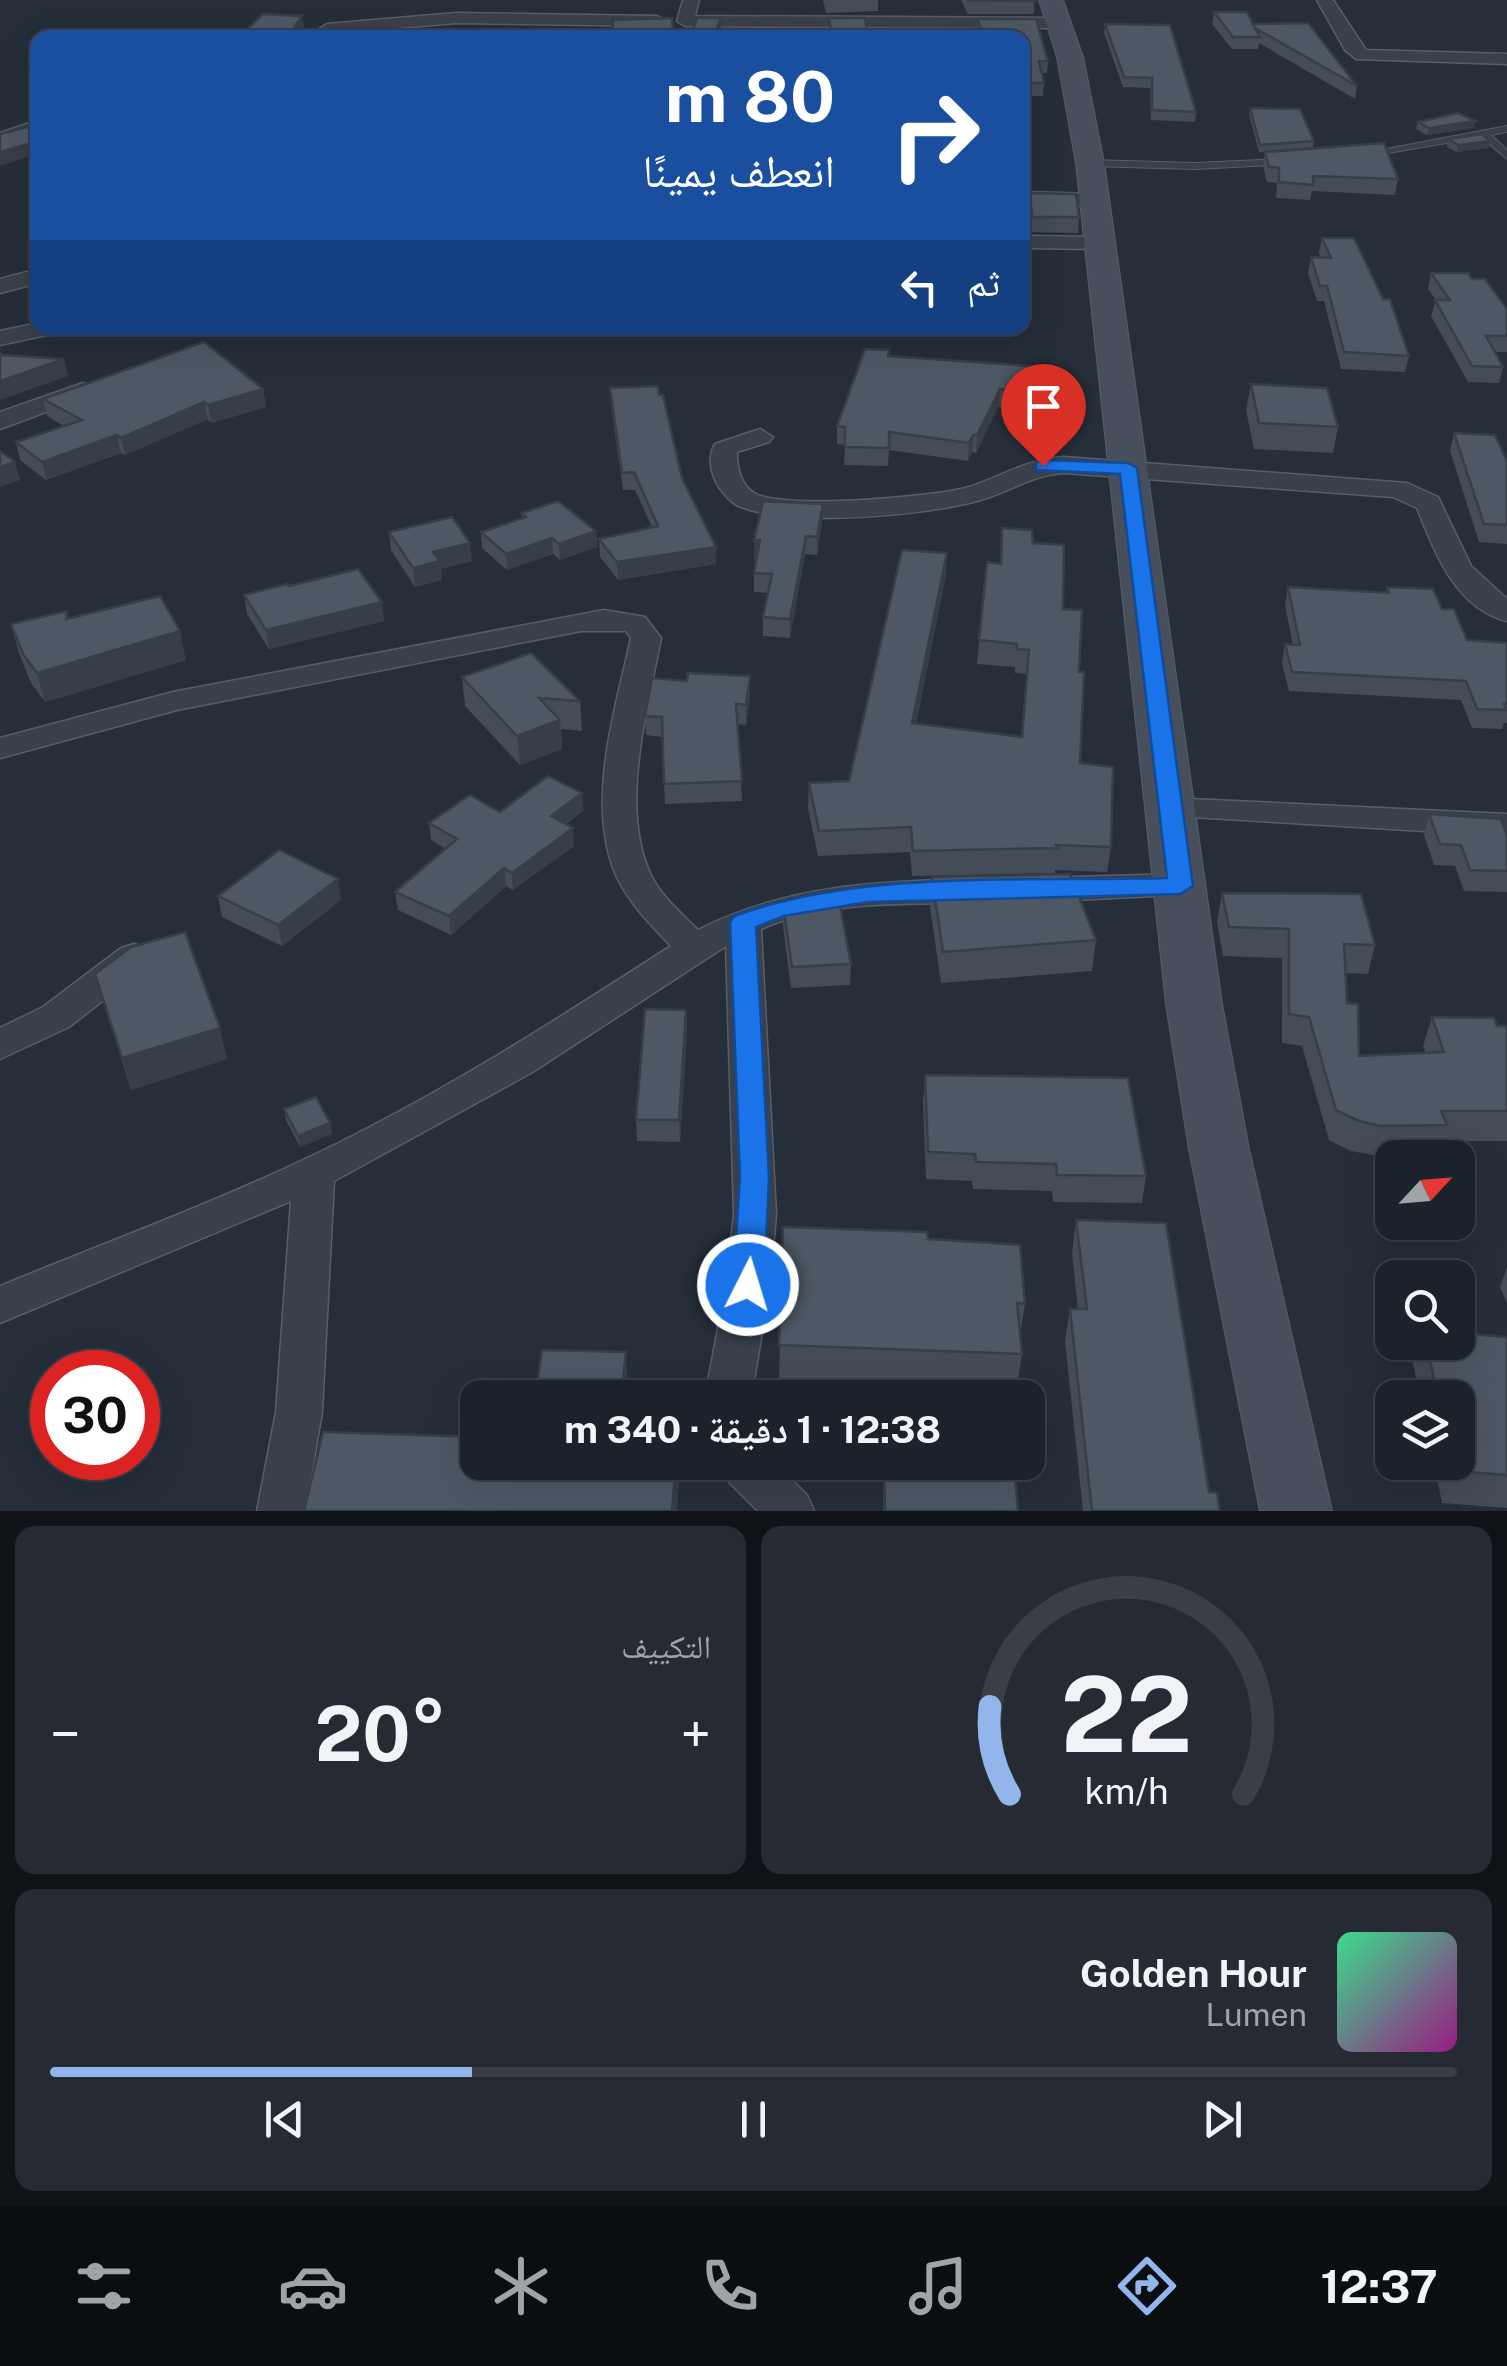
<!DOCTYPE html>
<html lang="ar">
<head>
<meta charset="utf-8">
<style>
	:root { --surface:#1c222b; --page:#252a33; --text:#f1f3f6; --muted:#a0a4a9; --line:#3a3f47; --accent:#92b5ec }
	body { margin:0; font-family:"Public Sans","Noto Naskh Arabic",sans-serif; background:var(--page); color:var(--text); direction:rtl; height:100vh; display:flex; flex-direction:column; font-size:38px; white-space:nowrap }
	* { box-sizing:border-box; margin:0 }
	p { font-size:32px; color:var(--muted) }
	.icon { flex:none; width:55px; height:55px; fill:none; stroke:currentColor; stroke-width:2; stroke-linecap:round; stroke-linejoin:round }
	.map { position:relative; height:1511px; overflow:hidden; direction:ltr }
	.details { display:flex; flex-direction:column; gap:15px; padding:15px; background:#0f1318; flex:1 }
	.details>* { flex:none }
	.guide { position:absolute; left:30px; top:30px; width:1000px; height:305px; border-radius:20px; box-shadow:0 10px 40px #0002,0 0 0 2px var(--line); direction:rtl; background:#1a4fa0; color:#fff; overflow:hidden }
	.needle { width:65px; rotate:64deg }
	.controls { position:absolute; left:1375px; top:1140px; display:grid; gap:20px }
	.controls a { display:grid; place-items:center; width:100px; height:100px; border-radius:20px; background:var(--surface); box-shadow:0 10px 40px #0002,0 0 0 2px var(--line); font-size:50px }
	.speed { position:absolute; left:30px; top:1350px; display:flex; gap:20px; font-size:50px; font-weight:700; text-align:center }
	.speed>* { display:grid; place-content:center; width:130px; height:130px; border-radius:50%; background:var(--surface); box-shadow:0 10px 40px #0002,0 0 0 2px var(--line); line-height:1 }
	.speed .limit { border:15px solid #d22; background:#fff; color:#111 }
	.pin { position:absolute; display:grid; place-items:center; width:85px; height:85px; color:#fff; margin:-102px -42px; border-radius:50% 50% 50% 0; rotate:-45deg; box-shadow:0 0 10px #0007 }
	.pin .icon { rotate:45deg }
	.me { position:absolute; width:110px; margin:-55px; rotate:5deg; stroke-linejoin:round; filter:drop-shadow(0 0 8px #0008) }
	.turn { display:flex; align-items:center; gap:35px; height:210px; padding:0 30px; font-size:45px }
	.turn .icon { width:130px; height:130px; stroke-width:2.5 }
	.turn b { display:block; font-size:70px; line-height:85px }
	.then { display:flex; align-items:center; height:95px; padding:0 30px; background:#0003; gap:20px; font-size:38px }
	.big { font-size:75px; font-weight:700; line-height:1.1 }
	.details .card { flex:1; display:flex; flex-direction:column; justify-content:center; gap:15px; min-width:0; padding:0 35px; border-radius:20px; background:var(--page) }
	.details .dial { align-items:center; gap:0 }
	.dial svg { height:260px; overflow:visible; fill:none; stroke:var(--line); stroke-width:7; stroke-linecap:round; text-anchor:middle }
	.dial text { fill:var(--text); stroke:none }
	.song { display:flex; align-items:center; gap:30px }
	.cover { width:120px; height:120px; border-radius:15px; background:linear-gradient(135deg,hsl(150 70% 55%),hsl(310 70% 35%)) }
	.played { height:10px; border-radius:5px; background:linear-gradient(90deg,var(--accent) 30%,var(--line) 30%) }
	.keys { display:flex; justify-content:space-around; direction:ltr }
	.heat { display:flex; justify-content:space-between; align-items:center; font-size:55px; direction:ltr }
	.details .tiles { flex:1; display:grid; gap:15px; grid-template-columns:1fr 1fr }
	.card:last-child { grid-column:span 2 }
	.trip { position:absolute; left:460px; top:1380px; width:585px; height:100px; border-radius:20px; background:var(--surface); box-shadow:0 10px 40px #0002,0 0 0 2px var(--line); font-weight:700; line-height:100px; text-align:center; direction:rtl }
	.menu { display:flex; height:160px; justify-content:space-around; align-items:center; background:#0b0e11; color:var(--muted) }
	.menu .icon { width:70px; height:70px }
	.menu .selected { color:var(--accent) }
	.menu b { font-size:45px; color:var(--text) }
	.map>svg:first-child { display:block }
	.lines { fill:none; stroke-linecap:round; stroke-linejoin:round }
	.lane-casing { stroke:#575e68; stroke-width:2 }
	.street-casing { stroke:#575e68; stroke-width:3 }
	.secondary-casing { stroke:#575e68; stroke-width:2 }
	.lane { fill:#39404a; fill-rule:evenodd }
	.street { fill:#39404a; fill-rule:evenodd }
	.secondary { fill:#474f5c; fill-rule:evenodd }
	.wall { fill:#434c57 }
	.shaded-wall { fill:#373e47 }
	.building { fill:#4e5865; stroke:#373e47; stroke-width:2.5 }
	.route { fill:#1a73e8; stroke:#114b97; stroke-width:2.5 }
</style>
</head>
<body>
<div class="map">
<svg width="1507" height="1511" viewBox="0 0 1507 1511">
	<rect width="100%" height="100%" fill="#252e39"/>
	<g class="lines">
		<!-- lane casing -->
		<g class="lane-casing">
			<g id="lane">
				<path d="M1507,126V132L1491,135L1507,150V159L1481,137L1365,157L1360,154Z"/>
				<path d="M1285,159L1290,162L1289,164L1195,169L1090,166L1085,163L1090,160L1195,163Z"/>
			</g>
		</g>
		<!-- street casing -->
		<g class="street-casing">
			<g id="street">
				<path d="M683,0H699L695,16L1059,18L1067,23L1059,28L685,26L677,21Z"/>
				<path d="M1317,0H1333L1366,50L1507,54V64L1356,59L1345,50Z"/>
				<path d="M456,13L657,16L665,21L657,26L456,23L327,34L319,29L327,24Z"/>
				<path d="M38,120V133L0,145V133Z"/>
				<path d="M1022,192L1095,194L1105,200L1095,206L1022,204Z"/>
				<path d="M1022,236L1100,237L1111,243L1100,249L1022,248Z"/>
				<path d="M38,269V283L0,293V279Z"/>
				<path d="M38,323V328L55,329L51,334L0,345V331Z"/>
				<path d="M83,383L95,390L92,395L0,429V412Z"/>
				<path d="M760,429L773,437L769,442L737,452C737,467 740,484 754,493C782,510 935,497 969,487C1003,476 1027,459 1064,457L1407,483L1438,497L1471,566L1507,599V621C1455,608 1435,552 1417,508L1393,497L1064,473C1031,475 1008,493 977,501C922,516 794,527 741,507C732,504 725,495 719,487C711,474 707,457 715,444Z"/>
				<path d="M604,610L645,617L661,638C648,707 618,811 652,877C662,897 682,914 698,930C786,885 879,881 976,879L989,883L994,891L989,899L976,903C905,904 828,900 761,929L776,1214L770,1285L751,1398H705L726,1285L734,1214L726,946L531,1073L334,1181L322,1412L305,1511H257L276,1412L291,1201L0,1323V1286C122,1236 247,1191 364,1130C471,1075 570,1011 671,946C650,924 627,901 615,873C586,801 615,711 631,638L626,631H581L177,710L0,758V738L173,692Z"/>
				<path d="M1170,798L1507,814V836L1158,815L1153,808L1158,801Z"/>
				<path d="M1181,874L1193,878L1199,886L1193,894L1035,902L1022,898L1017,890L1022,882L1035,878Z"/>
				<path d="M134,944L147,948L152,957L147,966L69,1027L0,1059V1028L43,1007L121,948Z"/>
				<path d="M717,1462H774L807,1495L814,1511H758L724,1477Z"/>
			</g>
		</g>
		<!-- secondary casing -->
		<g class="secondary-casing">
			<path id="secondary" d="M1039,0H1063L1083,57L1104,163L1222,1004L1249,1149L1332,1511H1260L1189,1149L1166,1004L1076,163L1057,57Z"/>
		</g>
		<!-- lane -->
		<use href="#lane" class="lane"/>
		<!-- street -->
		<use href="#street" class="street"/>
		<!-- secondary -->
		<use href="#secondary" class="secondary"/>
	</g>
	<!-- wall -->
	<g class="wall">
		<path d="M823,0H878V11L826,13Z"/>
		<path d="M961,0H1034V14H968Z"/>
		<path d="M1214,12L1253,24L1357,86L1355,99L1259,43L1258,49H1232L1212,24Z"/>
		<path d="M977,19H1036L1048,61L1047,73H1042L1044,83L1043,96H1022V38H949V31L976,32Z"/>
		<path d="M1105,24L1196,112L1195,122L1151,120L1150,88L1123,87L1104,33Z"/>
		<path d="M1250,108L1314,141L1313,148L1398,179L1395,195L1312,191L1310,200L1276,198L1277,183L1267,182L1263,166L1265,152H1259L1249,115Z"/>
		<path d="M1475,121L1473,128L1427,135L1416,129L1418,122Z"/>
		<path d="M1448,139L1488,148L1457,152L1447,147Z"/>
		<path d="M1030,193L1079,217L1078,233L1031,232L1028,208Z"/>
		<path d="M1322,238L1409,356L1405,372L1341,369L1324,301H1317L1308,273L1311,257L1321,258L1319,253Z"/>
		<path d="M1431,273L1472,279L1507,309V352H1495L1503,367L1499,383L1468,382L1431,316L1436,300L1428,289Z"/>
		<path d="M889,357L1031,366L1024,409L998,407L976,453L972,452L968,461L889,450L888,466L844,465L845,445L837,444V426Z"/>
		<path d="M1251,384L1338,427L1333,453L1254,449L1246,410Z"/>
		<path d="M610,388L659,395L682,478L716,564L618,580L600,557L599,539L652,527L635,490H623L611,405Z"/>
		<path d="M263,389L266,407L211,423L208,419L125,455L121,453L46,480L20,460L16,442L64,426L47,416L43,399Z"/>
		<path d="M1454,433L1507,461V544L1479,542L1450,451Z"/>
		<path d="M823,504L822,522L817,555L805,554L790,638L763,636V617L768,593L754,592V573L756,559H754Z"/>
		<path d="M522,513L596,531L597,547L560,560L553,554L507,570L482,548L481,532L522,519Z"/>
		<path d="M1002,528L1033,543L1063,609L1079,672L1080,763L1111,847L1107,872L1055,870V873L912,876L910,852L818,856L808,808L809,783L849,781L946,575L916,724L1022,737L1027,674L1015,673V667L977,664L987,562L1000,564Z"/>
		<path d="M389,532L472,561L441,569L442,580L415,587L391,550Z"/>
		<path d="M289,586L382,602L384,621L269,649L247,614L244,595Z"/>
		<path d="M1288,587L1386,593L1387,587L1442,609L1467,640L1507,643V723H1504L1502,729L1472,728L1461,700L1289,691L1282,663L1285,644L1293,645L1285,605Z"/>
		<path d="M69,619L186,660L45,702L31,683L19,653L11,624Z"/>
		<path d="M750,676V696L746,725L738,724L742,801L665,804L662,737L646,735L645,716L687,681Z"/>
		<path d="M462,677L580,701L582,731L561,729L562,749L520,765L465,706Z"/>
		<path d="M584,810L566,824L574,846L513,890L506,886L451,935L398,910L395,892L446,849L431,840L429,823L500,812Z"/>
		<path d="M1429,814L1507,835V892L1464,891L1455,866L1434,865L1424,835Z"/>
		<path d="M932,877L1096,940L1092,971L941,983L930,907Z"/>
		<path d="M1222,893L1375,945L1368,974L1345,973L1347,1003L1359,1056L1426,1053L1423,1046L1432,1017L1507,1026V1141H1442L1438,1155H1373L1351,1151L1329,1140L1302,1046L1282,1043V958L1223,956L1217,922Z"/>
		<path d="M218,896L341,900L282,946L222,917Z"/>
		<path d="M783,905L851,964L850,985L791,988L783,926Z"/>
		<path d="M95,974L227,1059L131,1090Z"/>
		<path d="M686,1010L687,1031L680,1142L637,1141L636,1120Z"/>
		<path d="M925,1075L1146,1176L1142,1203L1053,1202L1052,1191L973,1189L972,1181L926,1179L923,1102Z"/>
		<path d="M284,1109L330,1123L332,1134L300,1147L286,1120Z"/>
		<path d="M1076,1220L1209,1492L1220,1511H1083L1065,1341L1070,1309H1078L1072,1253Z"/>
		<path d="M783,1227L928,1239L1025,1304L1020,1336L1022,1354L1017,1386L779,1378Z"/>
		<path d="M1507,1267V1303L1500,1287Z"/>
		<path d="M1507,1337V1508L1442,1503L1434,1462H1458V1398H1420L1413,1363L1420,1342H1458Z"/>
		<path d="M884,1462L1018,1511H883Z"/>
	</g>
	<!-- shaded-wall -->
	<g class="shaded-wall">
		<path d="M302,16L304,28L297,38H287Z"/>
		<path d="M721,18V30L718,38H713Z"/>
		<path d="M1475,121L1473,128L1427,135L1429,128Z"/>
		<path d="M38,141V154L0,166V152Z"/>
		<path d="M1490,141L1488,148L1457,152L1458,145Z"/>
		<path d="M64,359L68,376L0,400V381Z"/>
		<path d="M1031,366L1030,383L1024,409L1026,392Z"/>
		<path d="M263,389L266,407L211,423L208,405Z"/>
		<path d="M1000,389L998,407L976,453L977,435Z"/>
		<path d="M204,402L208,419L125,455L121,438Z"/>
		<path d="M117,435L121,453L46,480L42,462Z"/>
		<path d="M973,435L972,452L968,461L969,443Z"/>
		<path d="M15,462L20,480L0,487V467Z"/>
		<path d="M823,504L822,522L817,555V537Z"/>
		<path d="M596,531L597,547L560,560L559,544Z"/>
		<path d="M806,536L805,554L790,638V619Z"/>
		<path d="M552,538L553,554L507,570L506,554Z"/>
		<path d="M760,540V559H754V541Z"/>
		<path d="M470,543L472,561L441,569L442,580L415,587L413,568L433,552Z"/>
		<path d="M716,547V564L618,580L617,562Z"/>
		<path d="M947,553L946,575L911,748L912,723Z"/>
		<path d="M382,602L384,621L269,649L266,630Z"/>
		<path d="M180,631L186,660L45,702L37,673Z"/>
		<path d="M750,676V696L746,725V705Z"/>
		<path d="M560,720L562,749L520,765L517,736Z"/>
		<path d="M582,793L584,810L553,834L551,816Z"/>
		<path d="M573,828L574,846L513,890L512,873Z"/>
		<path d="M504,868L506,886L451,935L449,916Z"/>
		<path d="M338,879L341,900L282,946L278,925Z"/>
		<path d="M686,1010L687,1031L680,1142L679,1120Z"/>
		<path d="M220,1028L227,1059L131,1090L122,1058Z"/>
		<path d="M330,1123L332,1134L300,1147L298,1136Z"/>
		<path d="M626,1352L628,1398H621Z"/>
		<path d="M676,1462H678L679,1484L677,1511H672Z"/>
	</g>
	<!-- building -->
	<g class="building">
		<path d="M968,0H1034L1035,1H968Z"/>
		<path d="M1214,12H1247L1253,24L1308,23L1357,86L1255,28L1260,37H1233Z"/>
		<path d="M263,14L302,16L287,38H215L218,34L241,35Z"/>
		<path d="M672,18L673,29L693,30L697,18H721L713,38H612L613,20Z"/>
		<path d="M829,18H865L868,38H832Z"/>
		<path d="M977,19H1036L1048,61H1039L1044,83H1022V38H949V31L983,32Z"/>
		<path d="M1105,24L1170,25L1196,112L1152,110V78L1124,77Z"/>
		<path d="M1250,108L1300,109L1314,141L1260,145Z"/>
		<path d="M1458,113L1475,121L1429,128L1418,122Z"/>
		<path d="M27,127L38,131V141L0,152V134Z"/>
		<path d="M1482,134L1490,141L1458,145L1448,139Z"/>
		<path d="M1384,143L1398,179L1313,176V185L1279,182V168L1269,167L1265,152Z"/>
		<path d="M1030,193L1076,194L1079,217H1032Z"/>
		<path d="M1322,238H1354L1383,299H1390L1409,356L1344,352L1327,286H1320L1311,257L1331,258Z"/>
		<path d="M1431,273H1468L1472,279H1485L1507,309V336H1486L1503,367L1472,366L1435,300H1450Z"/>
		<path d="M204,342L263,389L208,405L204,402L121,438L117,435L42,462L16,442L82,420L43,399Z"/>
		<path d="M865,349L889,350L888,356L1031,366L1026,392L1000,389L977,435H973L969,443L889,432V448L845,447V427L837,426Z"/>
		<path d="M0,353L2,355L64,359L0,381Z"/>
		<path d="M1251,384L1327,388L1338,427L1259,423Z"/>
		<path d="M658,386L659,395H663L682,478L716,547L617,562L599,539L658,526L634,472L622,473L610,388Z"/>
		<path d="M1454,433L1495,435L1507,461V525L1484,524Z"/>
		<path d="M0,451L15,462L0,467Z"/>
		<path d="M558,501L596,531L559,544L552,538L506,554L481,532L526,517L522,513Z"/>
		<path d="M763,501L823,504L817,537L806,536L790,619L763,617L772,574L754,573L760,540L754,541Z"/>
		<path d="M452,517L470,543L433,552L440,561L413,568L389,532Z"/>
		<path d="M1002,528L1032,530L1033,543L1064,545L1063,609L1082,610L1079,672H1084L1080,763L1113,767L1111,847L1056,845L1058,848L913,851L911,827L819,831L809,783L849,781L902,550L947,553L912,723L1022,737L1029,650L1017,649V644L979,640L987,562L1001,564Z"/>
		<path d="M358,569L382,602L266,630L244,595L287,584L289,586Z"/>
		<path d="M1288,587L1389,593L1387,587L1433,589L1442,609H1454L1467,640L1507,643V704H1504L1507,710L1477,709L1466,681L1292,672L1285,644L1300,645Z"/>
		<path d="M160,596L180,631L37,673L23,654L11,624L67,611L66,619Z"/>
		<path d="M531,653L580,701L539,698L560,720L517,736L462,677Z"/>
		<path d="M688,673L750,676L746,705L736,704L742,781L664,784L662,717L645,716L652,678L687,681Z"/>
		<path d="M548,776L582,793L551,816L573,828L512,873L504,868L449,916L395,892L457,839L429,823L470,795L500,812Z"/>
		<path d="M1429,814L1501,819L1507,835V871L1470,870L1461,845L1440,844Z"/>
		<path d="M279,850L338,879L278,925L218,896Z"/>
		<path d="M1070,874L1096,940L943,952L932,877Z"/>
		<path d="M1222,893L1361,894L1375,945L1344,944L1347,1003L1358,1004L1359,1056L1444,1052L1432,1017L1494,1018L1497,1026H1507V1111H1441L1447,1125L1381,1126L1359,1121L1336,1110L1309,1017L1289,1014V929L1229,927Z"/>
		<path d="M839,900L851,964L792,967L783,905Z"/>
		<path d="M185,932L220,1028L122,1058L95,974L131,947Z"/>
		<path d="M645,1009L686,1010L679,1120H636Z"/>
		<path d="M925,1075L1128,1078L1146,1176L1057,1175L1056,1164L976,1162L975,1154L928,1152Z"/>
		<path d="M316,1097L330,1123L298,1136L284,1109Z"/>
		<path d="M1076,1220L1166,1223L1209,1492L1217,1493L1220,1511H1092L1070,1309H1087Z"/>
		<path d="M783,1227L927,1232L928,1239L1020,1245L1025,1304L1017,1303L1022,1354L779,1345Z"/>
		<path d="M1458,1333L1507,1337V1475L1454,1471L1452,1462H1458V1398H1438L1426,1342H1458Z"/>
		<path d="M542,1350L626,1352L621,1398H535Z"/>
		<path d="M323,1432L478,1437V1462H676L672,1511H304Z"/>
		<path d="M884,1462H1014L1018,1511H885Z"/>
	</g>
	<!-- route -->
	<path class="route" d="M1043,460L1128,463L1137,468L1193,886L1180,894L868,902L784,916L756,927L769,1178L764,1285L759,1294L748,1298L738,1294L733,1285L740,1178L730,922L734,916C863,869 1030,882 1167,878L1120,474L1036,470V462Z"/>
</svg>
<div class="controls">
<a><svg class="needle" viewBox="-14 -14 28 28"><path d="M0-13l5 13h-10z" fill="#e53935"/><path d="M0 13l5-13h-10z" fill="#a0a4a9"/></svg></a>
<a><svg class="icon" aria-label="search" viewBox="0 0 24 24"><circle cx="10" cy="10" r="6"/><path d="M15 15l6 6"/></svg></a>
<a><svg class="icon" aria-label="layers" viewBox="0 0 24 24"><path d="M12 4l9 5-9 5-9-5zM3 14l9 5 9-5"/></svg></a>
</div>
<div class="speed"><div class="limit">30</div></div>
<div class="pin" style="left:1043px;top:466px;background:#d93025"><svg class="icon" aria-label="arrive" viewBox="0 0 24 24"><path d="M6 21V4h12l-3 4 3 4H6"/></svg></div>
<svg class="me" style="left:748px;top:1285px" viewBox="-20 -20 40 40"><circle r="17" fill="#1a73e8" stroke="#fff" stroke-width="3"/><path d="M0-11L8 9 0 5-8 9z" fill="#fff"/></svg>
<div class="trip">12:38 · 1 دقيقة · 340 m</div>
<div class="guide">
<div class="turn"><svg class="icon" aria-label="right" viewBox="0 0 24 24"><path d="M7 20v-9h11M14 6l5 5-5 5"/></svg><div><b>80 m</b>انعطف يمينًا</div></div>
<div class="then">ثم<svg class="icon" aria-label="left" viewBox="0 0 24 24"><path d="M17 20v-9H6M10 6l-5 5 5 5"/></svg></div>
</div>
</div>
<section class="details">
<div class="tiles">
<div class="card dial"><svg viewBox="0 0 100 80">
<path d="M14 69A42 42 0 1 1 86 69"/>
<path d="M14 69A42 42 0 0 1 8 42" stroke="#92b5ec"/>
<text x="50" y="56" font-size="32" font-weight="700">22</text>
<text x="50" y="72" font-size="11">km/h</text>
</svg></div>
<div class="card"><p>التكييف</p>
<div class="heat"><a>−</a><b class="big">20°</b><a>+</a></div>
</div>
<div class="card">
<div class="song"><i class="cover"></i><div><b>Golden Hour</b><p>Lumen</p></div></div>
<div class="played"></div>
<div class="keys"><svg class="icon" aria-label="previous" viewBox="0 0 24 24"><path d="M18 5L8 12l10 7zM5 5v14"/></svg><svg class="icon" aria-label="pause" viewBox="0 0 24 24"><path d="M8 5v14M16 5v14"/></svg><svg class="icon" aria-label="next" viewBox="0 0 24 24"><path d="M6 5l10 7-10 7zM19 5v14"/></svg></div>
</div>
</div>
</section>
<nav class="menu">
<b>12:37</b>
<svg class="icon selected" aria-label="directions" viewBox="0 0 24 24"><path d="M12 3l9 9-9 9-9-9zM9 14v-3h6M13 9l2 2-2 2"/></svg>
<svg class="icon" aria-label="music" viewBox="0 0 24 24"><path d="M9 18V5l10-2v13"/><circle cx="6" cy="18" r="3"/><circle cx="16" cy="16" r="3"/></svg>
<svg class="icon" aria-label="phone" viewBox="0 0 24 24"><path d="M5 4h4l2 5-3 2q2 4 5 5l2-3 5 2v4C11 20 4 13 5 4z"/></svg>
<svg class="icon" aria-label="climate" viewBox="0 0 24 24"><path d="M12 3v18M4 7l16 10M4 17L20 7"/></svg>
<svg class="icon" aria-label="car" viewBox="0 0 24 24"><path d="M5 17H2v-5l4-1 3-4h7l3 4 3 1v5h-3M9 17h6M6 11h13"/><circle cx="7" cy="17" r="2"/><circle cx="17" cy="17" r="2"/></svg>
<svg class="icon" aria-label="filters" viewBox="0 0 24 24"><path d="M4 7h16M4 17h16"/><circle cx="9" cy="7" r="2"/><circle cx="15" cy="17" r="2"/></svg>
</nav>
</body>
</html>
